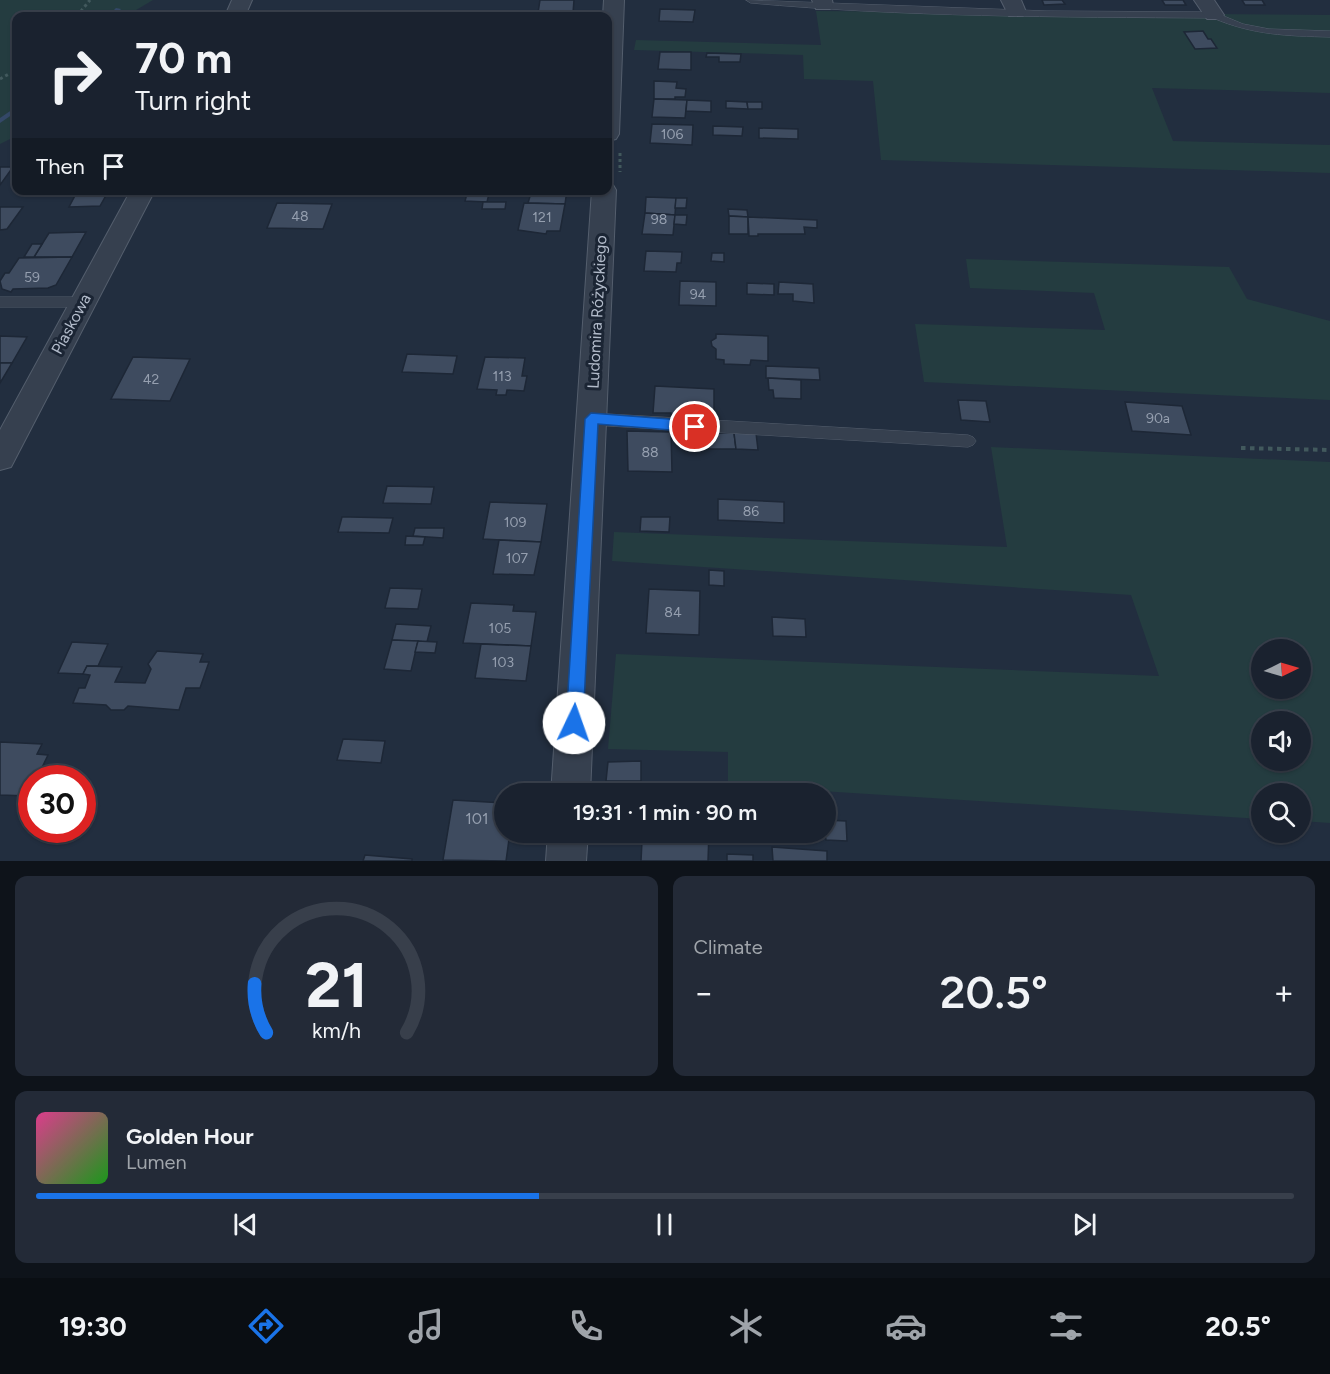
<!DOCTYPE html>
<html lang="en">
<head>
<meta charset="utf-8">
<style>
	:root { --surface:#1a222f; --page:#232a37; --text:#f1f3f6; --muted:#9fa4aa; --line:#383f4b; --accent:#1a73e8 }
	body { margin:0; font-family:Figtree,sans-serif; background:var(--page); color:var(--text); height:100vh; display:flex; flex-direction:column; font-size:22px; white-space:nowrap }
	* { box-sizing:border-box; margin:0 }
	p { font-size:20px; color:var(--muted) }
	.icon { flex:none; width:33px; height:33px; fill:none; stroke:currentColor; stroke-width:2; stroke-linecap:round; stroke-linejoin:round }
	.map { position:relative; height:861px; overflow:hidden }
	.side { display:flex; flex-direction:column; gap:15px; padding:15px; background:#0e131a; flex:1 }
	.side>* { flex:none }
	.hud { position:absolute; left:12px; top:12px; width:600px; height:183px; border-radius:12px; box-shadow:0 2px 4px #0004,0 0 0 2px var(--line); background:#1a222f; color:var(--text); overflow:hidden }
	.needle { width:39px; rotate:85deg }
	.controls { position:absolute; left:1251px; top:639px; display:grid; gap:12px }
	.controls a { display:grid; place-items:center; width:60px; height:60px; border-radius:50%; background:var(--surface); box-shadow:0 2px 4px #0004,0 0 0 2px var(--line); font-size:30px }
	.speed { position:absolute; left:18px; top:765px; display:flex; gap:12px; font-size:30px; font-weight:700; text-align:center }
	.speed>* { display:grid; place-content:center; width:78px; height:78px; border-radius:50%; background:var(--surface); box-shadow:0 2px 4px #0004,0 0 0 2px var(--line); line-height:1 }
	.speed .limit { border:9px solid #d22; background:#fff; color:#111 }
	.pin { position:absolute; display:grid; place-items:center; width:51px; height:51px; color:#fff; margin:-26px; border:3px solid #fff; border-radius:50%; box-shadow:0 2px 6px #0007 }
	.me { position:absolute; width:66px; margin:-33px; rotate:3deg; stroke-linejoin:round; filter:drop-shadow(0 0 4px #0008) }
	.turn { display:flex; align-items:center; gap:21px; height:126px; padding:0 24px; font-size:27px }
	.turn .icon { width:78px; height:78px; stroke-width:2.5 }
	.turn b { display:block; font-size:42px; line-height:51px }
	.then { display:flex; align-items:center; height:57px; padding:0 24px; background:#0003; gap:12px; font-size:22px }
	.big { font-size:45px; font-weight:600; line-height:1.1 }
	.side .card { flex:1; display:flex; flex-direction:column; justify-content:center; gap:9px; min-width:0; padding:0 21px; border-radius:12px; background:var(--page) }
	.side .dial { align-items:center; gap:0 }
	.dial svg { height:156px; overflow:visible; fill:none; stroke:var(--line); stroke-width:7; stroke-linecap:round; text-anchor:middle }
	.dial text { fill:var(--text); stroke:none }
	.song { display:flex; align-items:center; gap:18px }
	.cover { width:72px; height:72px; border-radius:9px; background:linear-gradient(135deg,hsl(330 70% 55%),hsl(120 70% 35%)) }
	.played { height:6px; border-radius:3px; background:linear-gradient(90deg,var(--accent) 40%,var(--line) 40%) }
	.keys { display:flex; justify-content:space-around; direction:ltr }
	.heat { display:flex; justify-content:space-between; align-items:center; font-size:33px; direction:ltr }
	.side .tiles { flex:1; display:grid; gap:15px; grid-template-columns:1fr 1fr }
	.card:last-child { grid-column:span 2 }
	.trip { position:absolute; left:494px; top:783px; width:342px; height:60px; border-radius:30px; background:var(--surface); box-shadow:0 2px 4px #0004,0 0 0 2px var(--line); font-weight:600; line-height:60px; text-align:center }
	.tab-bar { display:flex; height:96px; justify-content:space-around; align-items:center; background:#0a0e13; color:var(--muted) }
	.tab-bar .icon { width:42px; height:42px }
	.tab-bar .current { color:var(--accent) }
	.tab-bar b { font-size:27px; color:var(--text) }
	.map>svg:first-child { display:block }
	.green { fill:#243c40; fill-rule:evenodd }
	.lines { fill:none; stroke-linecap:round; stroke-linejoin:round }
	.stream { fill:#344868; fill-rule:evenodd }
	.building { fill:#3e4b5f; stroke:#1d2736; stroke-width:1.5 }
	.service-casing { stroke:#545e6d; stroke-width:1 }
	.minor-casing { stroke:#545e6d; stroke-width:2 }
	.path-far1 { stroke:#42595d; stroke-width:3; stroke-dasharray:3 3; stroke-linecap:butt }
	.path { stroke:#42595d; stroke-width:4; stroke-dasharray:4.5 4.5; stroke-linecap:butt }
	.service { fill:#36404f; fill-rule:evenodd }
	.minor { fill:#36404f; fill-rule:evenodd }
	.route { fill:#1a73e8; stroke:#114b97; stroke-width:1.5 }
	.labels { text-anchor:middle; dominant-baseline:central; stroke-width:6; stroke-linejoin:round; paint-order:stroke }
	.number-label { font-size:14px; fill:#959faf }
	.street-label { font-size:16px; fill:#b2bbca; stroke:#1b2534 }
	.near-number-label { font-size:16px; fill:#959faf }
</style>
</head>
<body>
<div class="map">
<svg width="1330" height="861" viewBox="0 0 1330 861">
	<rect width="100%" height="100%" fill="#222e3f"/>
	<!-- green -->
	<g class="green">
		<path d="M0,0H153L126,16H16V136L0,144Z"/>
		<path d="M816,11L1330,15V93L1152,88L1173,141L1330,145V173L881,160L873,81L804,79L803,55L634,50L636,40L821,45Z"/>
		<path d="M966,259L1229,267L1247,299L1330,321V400L924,382L915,324L1105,330L1094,293L970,288Z"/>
		<path d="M991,447L1330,462V823L1301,821L1300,794H1262L1261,819L728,785V752L608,749L616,654L1159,676L1131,595L612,561L614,532L1007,547ZM1262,650H1300V688H1262ZM1262,722H1300V760H1262Z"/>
	</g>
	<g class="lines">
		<!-- stream -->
		<g class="stream">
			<path d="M116,8L121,9L114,16H108Z"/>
			<path d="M16,107V112L0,123V118Z"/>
		</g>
	</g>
	<!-- building -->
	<g class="building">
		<path d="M540,0H574L573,13H538Z"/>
		<path d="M1042,0H1062L1065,4L1044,5Z"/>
		<path d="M1162,0H1183L1186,5H1165Z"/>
		<path d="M1242,0H1262L1265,5H1245Z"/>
		<path d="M660,9L695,10L693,22L659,21Z"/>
		<path d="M1203,31L1208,39H1211L1217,48L1195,49L1184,32Z"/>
		<path d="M660,52H691V70L658,69Z"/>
		<path d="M707,53L741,54L740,62H719V57H706Z"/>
		<path d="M654,81L677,82L676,88L686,89L685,97H675V99H654Z"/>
		<path d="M654,99L687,100L685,118L652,117Z"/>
		<path d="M687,100L711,101V112L686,111Z"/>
		<path d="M726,101L747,102L748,109L726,108Z"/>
		<path d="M747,102H762V109H748Z"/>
		<path d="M652,124L693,125L692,145L650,143Z"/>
		<path d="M713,126L743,127L742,136L713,135Z"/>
		<path d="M759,128L798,129V139L759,138Z"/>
		<path d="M0,167H13L0,185Z"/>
		<path d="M78,190H109L100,206L69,207Z"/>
		<path d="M468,190H490L487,202L465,201Z"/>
		<path d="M526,190H567L565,204L528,203L531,193H526Z"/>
		<path d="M646,197L676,198L675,215L645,213Z"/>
		<path d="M676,198H687L686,208H675Z"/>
		<path d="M483,202H506L505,209H482Z"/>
		<path d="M277,203L332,204L323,229L267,228Z"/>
		<path d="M524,203L565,204L560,231H547L546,234L518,230Z"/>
		<path d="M0,207H23L7,229L0,230Z"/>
		<path d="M728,209L747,210L748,217L729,216Z"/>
		<path d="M645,213L675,215L673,235L642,234Z"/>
		<path d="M675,215H687L686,225L674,224Z"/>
		<path d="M729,216L748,217V234H729Z"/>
		<path d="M748,217L817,220V228L804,227L805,234H758V236H749Z"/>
		<path d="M86,232L72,257H34L49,233Z"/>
		<path d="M32,244H42L34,257H24Z"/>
		<path d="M646,251L682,252L681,263H677L676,272L644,271Z"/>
		<path d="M712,253H724V262L711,261Z"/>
		<path d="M72,257L56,285L48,288L13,289L11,292L2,289L0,281L5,273H9L19,258Z"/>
		<path d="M680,281L716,282V306L679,305Z"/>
		<path d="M779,282L813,284L814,303L793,301V294H778Z"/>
		<path d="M747,283L774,284V295L747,294Z"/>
		<path d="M716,334L768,336V361L751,360L750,365L724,364V360L716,359V349L712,346L711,341L716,338Z"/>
		<path d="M0,336L27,337L12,363H0Z"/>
		<path d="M407,354L457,356L453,374L402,372Z"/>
		<path d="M133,357L190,359L170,401L111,399Z"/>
		<path d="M485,357L525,358L522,376H527L524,391L507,390L506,395H496L497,390L477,389Z"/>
		<path d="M0,363H12L0,383Z"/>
		<path d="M766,366L819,368L820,380L766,378Z"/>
		<path d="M768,378L801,380V399L774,398L773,390H769Z"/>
		<path d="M655,386L714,389V422L672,420L671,413H653Z"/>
		<path d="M958,400L986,401L990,422L961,420Z"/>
		<path d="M1125,402L1182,406L1191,435L1132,431Z"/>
		<path d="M627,431L671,432L672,472L628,471Z"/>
		<path d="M688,432L703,433L705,449H691Z"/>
		<path d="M703,433H734L736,449H705Z"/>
		<path d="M734,433H756L758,450L736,449Z"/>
		<path d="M387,486L434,487L431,504L383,503Z"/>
		<path d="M718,499L784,502V523L718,520Z"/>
		<path d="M490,502L547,504L541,542L483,539Z"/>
		<path d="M342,517H350L393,518L389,533L338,532Z"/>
		<path d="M641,517H670L669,532L640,531Z"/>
		<path d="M415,528H444L443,538L413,536Z"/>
		<path d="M406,536L425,537L423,545H405Z"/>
		<path d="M499,540L541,542L534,575L493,574Z"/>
		<path d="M709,570L724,571V586L709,585Z"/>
		<path d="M390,588L422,589L418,609L385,608Z"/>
		<path d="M649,589L700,591L699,635L646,633Z"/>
		<path d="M471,603L514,605L513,611L536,612L531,646L463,643Z"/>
		<path d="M772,617L805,619L806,637L773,636Z"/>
		<path d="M396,624L431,626L427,642L392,640Z"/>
		<path d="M392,640L418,641L411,671L384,669Z"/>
		<path d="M418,641L437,642L435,653L415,652Z"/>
		<path d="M72,642L108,644L98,666H87L83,674L58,673Z"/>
		<path d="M481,644L531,646L526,681L475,678Z"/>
		<path d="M157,651L203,654L200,662H209L200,688H186L179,710L128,706L124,710H111L106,705L73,703L79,688H85L90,675L83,674L87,666L122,667L115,682L145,683L151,669L148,664Z"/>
		<path d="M343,739L385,741L381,763L337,760Z"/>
		<path d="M0,742L42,744L37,754L48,755L37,778H32V790L29,796L0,795Z"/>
		<path d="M641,761V781H606L608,762Z"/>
		<path d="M453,800L504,803V832H510L506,861L443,860Z"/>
		<path d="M825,820L846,821L847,841L826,840L825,835L800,833L825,832Z"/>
		<path d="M651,832H709L708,861H641L642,841H650Z"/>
		<path d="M772,847L827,851V861H773Z"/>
		<path d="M727,854L753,855V861H727Z"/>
		<path d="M365,855L412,859V861H363Z"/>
	</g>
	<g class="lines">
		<!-- service casing -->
		<g class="service-casing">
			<g id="service">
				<path d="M746,0L1047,11L1214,12L1243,24L1269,29L1330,31V37C1287,36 1253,35 1213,18C1059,17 904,17 751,3Z"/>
				<path d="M0,297H82L89,302L82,307H0Z"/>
				<path d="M591,413L968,435L973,437L976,441L973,445L968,447L591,425L586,423L584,419L586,415Z"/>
			</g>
		</g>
		<!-- minor casing -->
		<g class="minor-casing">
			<g id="minor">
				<path d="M232,0H252L245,16H225Z"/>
				<path d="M604,0H624L619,134L616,139L608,141V16H603Z"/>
				<path d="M812,0H832L833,5L830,9H816Z"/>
				<path d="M1001,0H1021L1026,12L1023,16H1009Z"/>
				<path d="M1194,0H1214L1224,15L1221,19H1207Z"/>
				<path d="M608,183L613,185L616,190L590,794H551L592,190H608Z"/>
				<path d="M131,190H155L11,467L0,470V430Z"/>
				<path d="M548,832H588L586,861H546Z"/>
			</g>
		</g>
		<!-- path-far1 -->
		<g class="path-far1">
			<path d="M77,16L90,0"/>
			<path d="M0,79L16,70"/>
			<path d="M620,153V172"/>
		</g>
		<!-- path -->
		<path class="path" d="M1241,448L1330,450"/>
		<!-- service -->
		<use href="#service" class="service"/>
		<!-- minor -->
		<use href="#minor" class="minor"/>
	</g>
	<!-- route -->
	<path class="route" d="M591,413L695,421L702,427L695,432L598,424L583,723L580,729L574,731L568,729L566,723L585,419Z"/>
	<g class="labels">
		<!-- number labels -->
		<g class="number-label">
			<text x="672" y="134">106</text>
			<text x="300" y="216">48</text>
			<text x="542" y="217">121</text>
			<text x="659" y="219">98</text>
			<text x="32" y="277">59</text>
			<text x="698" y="294">94</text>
			<text x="502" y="376">113</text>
			<text x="151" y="379">42</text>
			<text x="1158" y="418">90a</text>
			<text x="650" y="452">88</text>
			<text x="751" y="511">86</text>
			<text x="515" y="522">109</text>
			<text x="517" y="558">107</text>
			<text x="673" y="612">84</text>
			<text x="500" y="628">105</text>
			<text x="503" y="662">103</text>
		</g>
		<!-- street labels -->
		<g class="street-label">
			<text transform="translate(597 312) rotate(-87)">Ludomira Różyckiego</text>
			<text transform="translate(71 324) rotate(-62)">Piaskowa</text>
		</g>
		<!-- near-number labels -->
		<g class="near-number-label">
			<text x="477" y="818">101</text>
		</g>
	</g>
</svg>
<div class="controls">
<a><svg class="needle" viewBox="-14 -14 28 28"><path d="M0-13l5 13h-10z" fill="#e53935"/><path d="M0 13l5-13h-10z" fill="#9fa4aa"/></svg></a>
<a><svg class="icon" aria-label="sound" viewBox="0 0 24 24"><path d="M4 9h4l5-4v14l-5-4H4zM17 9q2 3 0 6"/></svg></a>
<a><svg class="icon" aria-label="search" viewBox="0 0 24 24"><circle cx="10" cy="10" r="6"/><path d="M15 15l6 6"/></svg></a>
</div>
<div class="speed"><div class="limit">30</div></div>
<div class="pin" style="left:695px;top:427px;background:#d93025"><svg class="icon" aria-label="arrive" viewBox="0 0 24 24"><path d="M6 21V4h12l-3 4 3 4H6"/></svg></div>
<svg class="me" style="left:574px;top:723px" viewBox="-20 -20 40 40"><circle r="19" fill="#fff"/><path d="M0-13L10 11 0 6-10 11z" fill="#1a73e8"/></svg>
<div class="trip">19:31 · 1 min · 90 m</div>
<div class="hud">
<div class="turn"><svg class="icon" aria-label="right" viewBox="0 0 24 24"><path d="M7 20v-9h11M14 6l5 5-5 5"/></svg><div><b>70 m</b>Turn right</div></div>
<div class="then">Then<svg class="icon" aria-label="arrive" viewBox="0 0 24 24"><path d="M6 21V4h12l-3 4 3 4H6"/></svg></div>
</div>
</div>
<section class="side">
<div class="tiles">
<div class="card dial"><svg viewBox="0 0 100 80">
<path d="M14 69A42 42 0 1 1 86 69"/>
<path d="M14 69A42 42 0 0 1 8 44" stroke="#1a73e8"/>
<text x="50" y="56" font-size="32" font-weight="700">21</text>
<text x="50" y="72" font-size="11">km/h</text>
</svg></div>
<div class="card"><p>Climate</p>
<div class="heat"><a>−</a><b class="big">20.5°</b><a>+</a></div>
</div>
<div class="card">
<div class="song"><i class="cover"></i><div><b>Golden Hour</b><p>Lumen</p></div></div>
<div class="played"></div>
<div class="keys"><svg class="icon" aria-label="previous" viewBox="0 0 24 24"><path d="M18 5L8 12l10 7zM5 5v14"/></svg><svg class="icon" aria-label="pause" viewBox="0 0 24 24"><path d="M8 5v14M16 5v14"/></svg><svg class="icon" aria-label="next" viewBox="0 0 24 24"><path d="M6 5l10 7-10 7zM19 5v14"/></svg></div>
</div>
</div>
</section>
<nav class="tab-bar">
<b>19:30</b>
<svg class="icon current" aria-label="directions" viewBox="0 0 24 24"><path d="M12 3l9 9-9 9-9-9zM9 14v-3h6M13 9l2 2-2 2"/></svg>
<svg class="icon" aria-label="music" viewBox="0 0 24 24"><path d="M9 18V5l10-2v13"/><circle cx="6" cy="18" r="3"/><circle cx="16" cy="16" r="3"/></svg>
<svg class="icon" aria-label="phone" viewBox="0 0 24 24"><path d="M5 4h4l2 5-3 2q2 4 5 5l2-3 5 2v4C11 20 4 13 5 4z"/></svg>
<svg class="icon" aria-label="climate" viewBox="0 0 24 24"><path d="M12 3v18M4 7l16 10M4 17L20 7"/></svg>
<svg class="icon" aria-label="car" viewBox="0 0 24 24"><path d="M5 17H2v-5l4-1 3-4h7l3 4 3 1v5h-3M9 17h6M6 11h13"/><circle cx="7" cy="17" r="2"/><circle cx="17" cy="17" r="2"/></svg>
<svg class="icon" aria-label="filters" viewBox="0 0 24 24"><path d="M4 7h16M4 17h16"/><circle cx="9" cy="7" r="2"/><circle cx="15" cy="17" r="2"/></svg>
<b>20.5°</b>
</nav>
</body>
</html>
